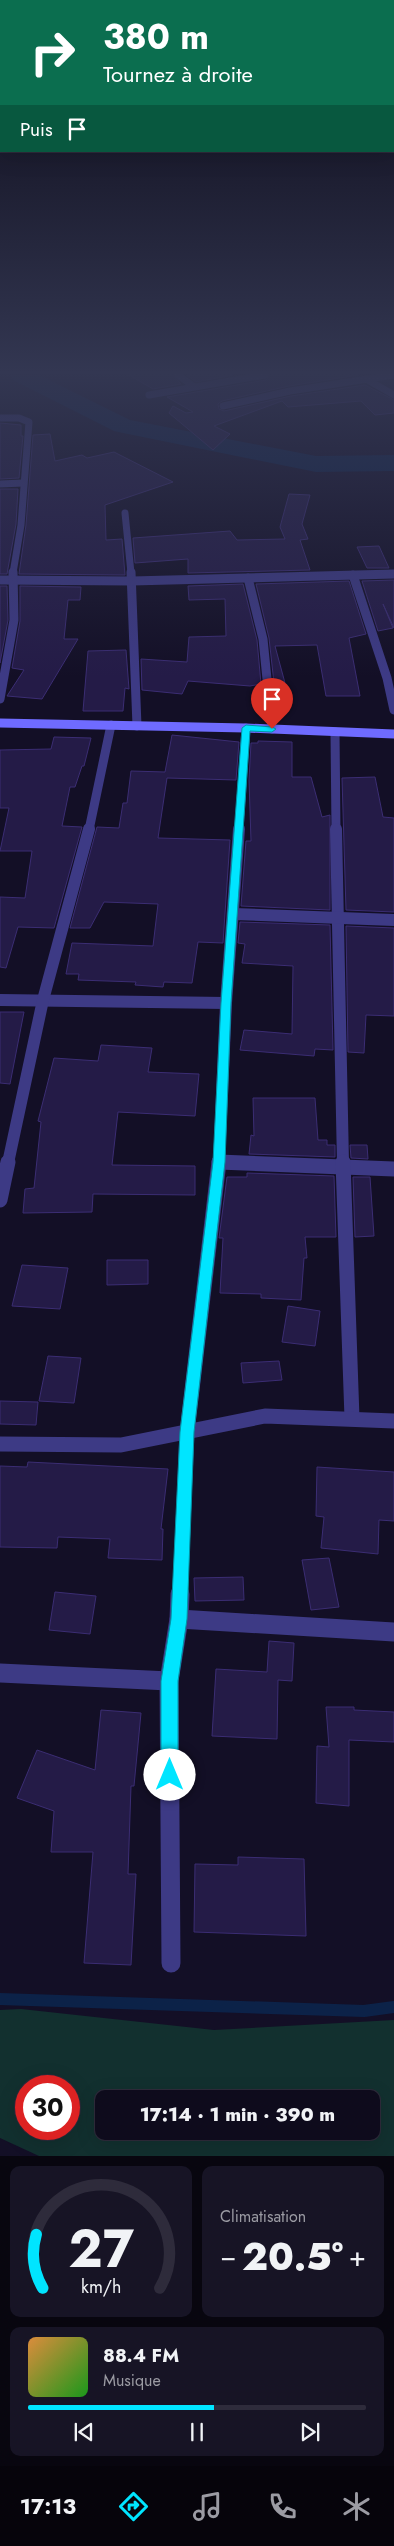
<!DOCTYPE html>
<html lang="fr">
<head>
<meta charset="utf-8">
<style>
	:root { --surface:#0e0b1c; --page:#171425; --text:#f1f3f6; --muted:#9b9ba3; --line:#2e2b3b; --accent:#00e5ff }
	body { margin:0; font-family:Jost,sans-serif; background:var(--page); color:var(--text); height:100vh; display:flex; flex-direction:column; font-size:19px; white-space:nowrap }
	* { box-sizing:border-box; margin:0 }
	p { font-size:16px; color:var(--muted) }
	.icon { flex:none; width:28px; height:28px; fill:none; stroke:currentColor; stroke-width:2; stroke-linecap:round; stroke-linejoin:round }
	.map { position:relative; height:2156px; overflow:hidden }
	.side { display:flex; flex-direction:column; gap:10px; padding:10px; background:#08060f; flex:1 }
	.side>* { flex:none }
	.top-card { position:absolute; left:0px; top:0px; width:395px; height:152px; box-shadow:0 5px 20px #0002,0 0 0 1px var(--line); background:#0b6e4f; color:#fff; overflow:hidden }
	.speed { position:absolute; left:15px; top:2075px; display:flex; gap:10px; font-size:25px; font-weight:700; text-align:center }
	.speed>* { display:grid; place-content:center; width:65px; height:65px; border-radius:50%; background:var(--surface); box-shadow:0 5px 20px #0002,0 0 0 1px var(--line); line-height:1 }
	.speed .limit { border:8px solid #d22; background:#fff; color:#111 }
	.pin { position:absolute; display:grid; place-items:center; width:42px; height:42px; color:#fff; margin:-51px -21px; border-radius:50% 50% 50% 0; rotate:-45deg; box-shadow:0 0 5px #0007 }
	.pin .icon { rotate:45deg }
	.me { position:absolute; width:55px; margin:-28px; rotate:0deg; stroke-linejoin:round; filter:drop-shadow(0 0 4px #0008) }
	.turn { display:flex; align-items:center; gap:18px; height:105px; padding:0 20px; font-size:22px }
	.turn .icon { width:65px; height:65px; stroke-width:2.5 }
	.turn b { display:block; font-size:35px; line-height:42px }
	.then { display:flex; align-items:center; height:48px; padding:0 20px; background:#0003; gap:10px; font-size:19px }
	.big { font-size:38px; font-weight:800; line-height:1.1 }
	.side .tile { flex:1; display:flex; flex-direction:column; justify-content:center; gap:8px; min-width:0; padding:0 18px; border-radius:10px; background:var(--page) }
	.side .dial { align-items:center; gap:0 }
	.dial svg { height:130px; overflow:visible; fill:none; stroke:var(--line); stroke-width:7; stroke-linecap:round; text-anchor:middle }
	.dial text { fill:var(--text); stroke:none }
	.song { display:flex; align-items:center; gap:15px }
	.cover { width:60px; height:60px; border-radius:8px; background:linear-gradient(135deg,hsl(30 70% 55%),hsl(120 70% 35%)) }
	.played { height:5px; border-radius:2px; background:linear-gradient(90deg,var(--accent) 55%,var(--line) 55%) }
	.keys { display:flex; justify-content:space-around; direction:ltr }
	.heat { display:flex; justify-content:space-between; align-items:center; font-size:28px; direction:ltr }
	.side .tiles { flex:1; display:grid; gap:10px; grid-template-columns:1fr 1fr }
	.tile:last-child { grid-column:span 2 }
	.trip { position:absolute; left:95px; top:2090px; width:285px; height:50px; border-radius:10px; background:var(--surface); box-shadow:0 5px 20px #0002,0 0 0 1px var(--line); font-weight:800; line-height:50px; text-align:center }
	.menu { display:flex; height:80px; justify-content:space-around; align-items:center; background:#06040b; color:var(--muted) }
	.menu .icon { width:35px; height:35px }
	.menu .active { color:var(--accent) }
	.menu b { font-size:22px; color:var(--text) }
	.map>svg:first-child { display:block }
	.green { fill:#12302f; fill-rule:evenodd }
	.lines { fill:none; stroke-linecap:round; stroke-linejoin:round }
	.stream { stroke:#0c2248; stroke-width:12 }
	.river { fill:#0c2248; fill-rule:evenodd }
	.building { fill:#241b47; stroke:#3b2d73 }
	.street-far4 { stroke:#3d3a85; stroke-width:7 }
	.street-far3 { stroke:#3d3a85; stroke-width:9 }
	.street-far2 { stroke:#3d3a85; stroke-width:12 }
	.street-far1 { stroke:#3d3a85; stroke-width:15 }
	.street { stroke:#3d3a85; stroke-width:19 }
	.secondary { stroke:#6f6bff; stroke-width:9 }
	.route { fill:#00e5ff; stroke:#0095a6 }
</style>
</head>
<body>
<div class="map">
<svg width="394" height="2156" viewBox="0 0 394 2156">
	<rect width="100%" height="100%" fill="#130f26"/>
	<!-- green -->
	<path class="green" d="M21,2009L214,2030L394,2020V2156H39L0,2138V2010ZM26,2086H69V2129H26ZM104,2099H371V2131H104Z"/>
	<g class="lines">
		<!-- stream -->
		<path class="stream" d="M0,1999L364,2011L394,2007"/>
		<!-- river -->
		<path class="river" d="M10,375H39L130,420L316,456L394,455V471L316,472L123,433L114,431L13,380Z"/>
	</g>
	<!-- building -->
	<g class="building">
		<path d="M129,375H173L181,384L153,389Z"/>
		<path d="M187,375H233L196,382Z"/>
		<path d="M270,375H358L289,386L222,401L218,404L219,409L224,411L291,396L365,385L394,400V413L375,415L361,401L288,407L282,401L214,426L230,434L213,450L169,413L173,406L186,413L193,412L167,397L266,380Z"/>
		<path d="M0,423L21,425V436H23L19,478L0,479Z"/>
		<path d="M50,434L55,461L82,455L87,458L114,452L173,482L105,505L106,540L122,539L125,575L19,574L26,525L33,435Z"/>
		<path d="M0,489H18L16,524L7,574H0Z"/>
		<path d="M289,494L310,495L302,524L308,539L300,540L310,570L188,573V559L135,563L133,538L230,531L237,540L285,539L280,527Z"/>
		<path d="M379,546L389,568H367L357,547Z"/>
		<path d="M394,580V628L383,604L393,628L378,631L362,581Z"/>
		<path d="M349,581L366,634L349,638L360,696H326L317,645L275,646L285,683H274L269,638L256,584Z"/>
		<path d="M243,584L257,640L261,684L250,686L188,681L182,694L142,690L141,659L187,662L189,637L226,636L225,599L189,600L188,586Z"/>
		<path d="M0,586H7L8,620L0,663Z"/>
		<path d="M20,586L81,587L80,600H68L64,639H78L42,699L7,696L24,670L12,668L20,621Z"/>
		<path d="M126,650L129,689L125,688L123,711H83L88,651Z"/>
		<path d="M172,735L239,742L236,780L167,778L158,838L230,840L223,943L198,942L192,983L164,982L163,987L135,985L136,982L78,980L79,974H66L72,943L153,946L158,904L104,902L90,928H70L97,827L119,828L123,803H127L131,771L165,772Z"/>
		<path d="M54,737L91,738L84,766H82L75,787H70L62,826L82,827L54,928L18,927L6,968L0,967V897L25,898L32,851H0L9,808H0V750L51,749Z"/>
		<path d="M258,741L292,742V777H311L322,817L330,815V910L241,906L246,841H251L249,780L251,743H258Z"/>
		<path d="M375,777L383,817L394,818V912L346,910L342,778Z"/>
		<path d="M240,922L330,925L333,1050L315,1049L314,1056L240,1050L244,1030L292,1034L293,966L242,963L245,944L238,943Z"/>
		<path d="M346,926L394,928V1016L366,1015L364,1053L348,1052Z"/>
		<path d="M0,1012H24L10,1084L0,1083Z"/>
		<path d="M101,1045L152,1048L148,1072L199,1074L195,1116L118,1112L112,1165L195,1166V1195L93,1194L92,1212L23,1213L25,1189L34,1188L41,1122L38,1121L54,1058L98,1061Z"/>
		<path d="M253,1098H315L318,1140H327V1145H335V1157L249,1154L251,1135L254,1136Z"/>
		<path d="M350,1145H367L368,1159L351,1158Z"/>
		<path d="M247,1173L334,1176L336,1237H305L307,1258H304L301,1300L261,1298V1294L220,1293L223,1238H219L227,1177H247Z"/>
		<path d="M353,1177H370L374,1236L355,1237Z"/>
		<path d="M107,1260H148V1284L107,1285Z"/>
		<path d="M22,1265L68,1268L60,1309L12,1306Z"/>
		<path d="M288,1306L320,1311L315,1346L282,1342Z"/>
		<path d="M48,1356L81,1358L74,1403L39,1401Z"/>
		<path d="M279,1361L282,1380L243,1383L241,1363Z"/>
		<path d="M0,1401L38,1402L36,1425L0,1424Z"/>
		<path d="M28,1462L168,1469L161,1529H163L162,1560L108,1558L110,1539L58,1537L57,1548L0,1547V1466L27,1467Z"/>
		<path d="M317,1467L394,1472V1521L379,1520L378,1554L321,1548L324,1517L316,1516Z"/>
		<path d="M329,1558L339,1607L311,1610L302,1560Z"/>
		<path d="M243,1577L244,1600L195,1601L194,1578Z"/>
		<path d="M55,1592L96,1596L90,1634L49,1630Z"/>
		<path d="M269,1641L294,1643L292,1681L278,1680L277,1739L212,1736L216,1669L267,1672Z"/>
		<path d="M326,1707H354V1710L394,1712V1742L349,1740V1806L316,1803L317,1746L329,1747Z"/>
		<path d="M101,1710L141,1713L134,1786H131L128,1874H136L131,1965L84,1963L93,1852H51L54,1811L17,1798L37,1750L95,1770Z"/>
		<path d="M238,1857L304,1859L306,1936L194,1932L195,1864L238,1865Z"/>
	</g>
	<g class="lines">
		<!-- street-far4 -->
		<g class="street-far4">
			<path d="M178,375L193,386"/>
			<path d="M366,379L394,395"/>
			<path d="M149,395L265,375"/>
			<path d="M223,406L290,391L394,375"/>
			<path d="M0,418H19L29,422L21,525L13,573"/>
			<path d="M0,484L23,483"/>
			<path d="M125,513L131,573"/>
		</g>
		<!-- street-far3 -->
		<g class="street-far3">
			<path d="M131,572L137,726"/>
			<path d="M353,575L387,678L394,710"/>
			<path d="M248,578L263,639L272,729"/>
			<path d="M0,580L132,581L394,574"/>
			<path d="M0,699L14,620L13,572"/>
			<path d="M335,732L336,830"/>
			<path d="M89,830L111,725"/>
			<path d="M239,830L246,728"/>
		</g>
		<!-- street-far2 -->
		<g class="street-far2">
			<path d="M336,829L343,1163"/>
			<path d="M234,914L394,920"/>
			<path d="M0,1000L226,1003"/>
			<path d="M219,1162L239,1163"/>
			<path d="M8,1163L43,1000L89,829"/>
			<path d="M219,1163L226,1003L239,829"/>
		</g>
		<!-- street-far1 -->
		<g class="street-far1">
			<path d="M219,1162L394,1169"/>
			<path d="M343,1162L352,1418"/>
			<path d="M0,1200L8,1162"/>
			<path d="M0,1444L121,1445L265,1416L394,1421"/>
			<path d="M180,1595L187,1432L219,1162"/>
		</g>
		<!-- street -->
		<g class="street">
			<path d="M179,1619L394,1632"/>
			<path d="M0,1673L169,1681"/>
			<path d="M171,1963L169,1681L179,1619L180,1594"/>
		</g>
		<!-- secondary -->
		<path class="secondary" d="M0,723L246,728L394,734"/>
	</g>
	<!-- sky -->
	<linearGradient id="sky" x2="0" y2="1"><stop stop-color="#0a0815"/><stop offset="0.55" stop-color="#333752"/><stop offset="1" stop-color="#333752" stop-opacity="0"/></linearGradient>
	<rect width="394" height="677" fill="url(#sky)"/>
	<!-- route -->
	<path class="route" d="M246,725L272,727L276,729L272,732L250,731L231,1003L225,1162L194,1432L187,1619L178,1681V1775L176,1781L170,1784L164,1781L161,1775V1681L171,1619L180,1432L213,1162L221,1003L242,728Z"/>
</svg>
<div class="speed"><div class="limit">30</div></div>
<div class="pin" style="left:272px;top:729px;background:#d93025"><svg class="icon" aria-label="arrive" viewBox="0 0 24 24"><path d="M6 21V4h12l-3 4 3 4H6"/></svg></div>
<svg class="me" style="left:170px;top:1775px" viewBox="-20 -20 40 40"><circle r="19" fill="#fff"/><path d="M0-13L10 11 0 6-10 11z" fill="#00e5ff"/></svg>
<div class="trip">17:14 · 1 min · 390 m</div>
<div class="top-card">
<div class="turn"><svg class="icon" aria-label="right" viewBox="0 0 24 24"><path d="M7 20v-9h11M14 6l5 5-5 5"/></svg><div><b>380 m</b>Tournez à droite</div></div>
<div class="then">Puis<svg class="icon" aria-label="arrive" viewBox="0 0 24 24"><path d="M6 21V4h12l-3 4 3 4H6"/></svg></div>
</div>
</div>
<section class="side">
<div class="tiles">
<div class="tile dial"><svg viewBox="0 0 100 80">
<path d="M14 69A42 42 0 1 1 86 69"/>
<path d="M14 69A42 42 0 0 1 10 36" stroke="#00e5ff"/>
<text x="50" y="56" font-size="32" font-weight="700">27</text>
<text x="50" y="72" font-size="11">km/h</text>
</svg></div>
<div class="tile"><p>Climatisation</p>
<div class="heat"><a>−</a><b class="big">20.5°</b><a>+</a></div>
</div>
<div class="tile">
<div class="song"><i class="cover"></i><div><b>88.4 FM</b><p>Musique</p></div></div>
<div class="played"></div>
<div class="keys"><svg class="icon" aria-label="previous" viewBox="0 0 24 24"><path d="M18 5L8 12l10 7zM5 5v14"/></svg><svg class="icon" aria-label="pause" viewBox="0 0 24 24"><path d="M8 5v14M16 5v14"/></svg><svg class="icon" aria-label="next" viewBox="0 0 24 24"><path d="M6 5l10 7-10 7zM19 5v14"/></svg></div>
</div>
</div>
</section>
<nav class="menu">
<b>17:13</b>
<svg class="icon active" aria-label="directions" viewBox="0 0 24 24"><path d="M12 3l9 9-9 9-9-9zM9 14v-3h6M13 9l2 2-2 2"/></svg>
<svg class="icon" aria-label="music" viewBox="0 0 24 24"><path d="M9 18V5l10-2v13"/><circle cx="6" cy="18" r="3"/><circle cx="16" cy="16" r="3"/></svg>
<svg class="icon" aria-label="phone" viewBox="0 0 24 24"><path d="M5 4h4l2 5-3 2q2 4 5 5l2-3 5 2v4C11 20 4 13 5 4z"/></svg>
<svg class="icon" aria-label="climate" viewBox="0 0 24 24"><path d="M12 3v18M4 7l16 10M4 17L20 7"/></svg>
</nav>
</body>
</html>
